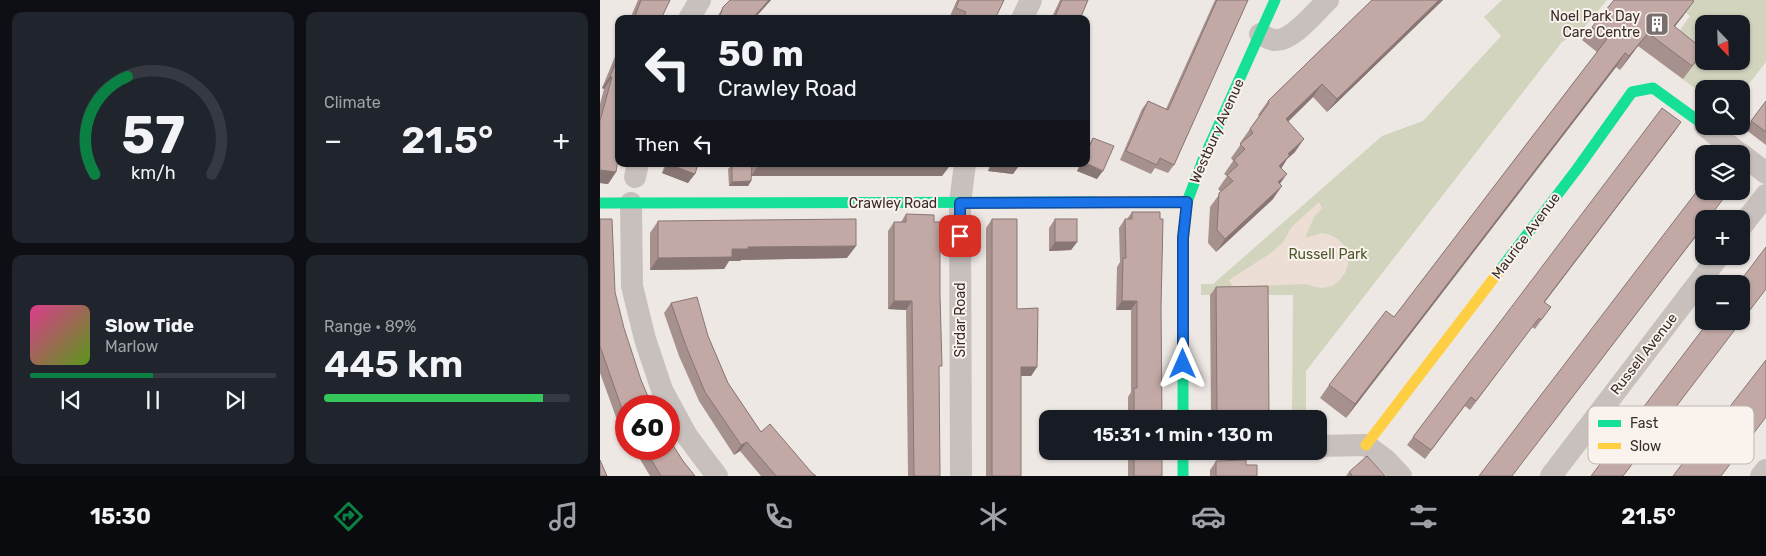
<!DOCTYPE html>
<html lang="en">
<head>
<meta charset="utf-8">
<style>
	:root { --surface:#171b24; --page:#20242c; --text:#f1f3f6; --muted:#9ea1a6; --line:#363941; --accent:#0b8043 }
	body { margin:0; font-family:Rubik,sans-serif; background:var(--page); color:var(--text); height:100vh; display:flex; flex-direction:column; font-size:19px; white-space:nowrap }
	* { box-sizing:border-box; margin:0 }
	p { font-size:16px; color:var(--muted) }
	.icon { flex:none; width:28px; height:28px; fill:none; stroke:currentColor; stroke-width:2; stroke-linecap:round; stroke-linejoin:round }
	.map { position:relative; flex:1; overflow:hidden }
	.sheet { display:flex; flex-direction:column; gap:12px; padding:12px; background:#0d0f14; width:600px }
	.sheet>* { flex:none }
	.top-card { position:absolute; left:15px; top:15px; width:475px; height:152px; border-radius:10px; box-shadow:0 1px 4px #0004; background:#171b24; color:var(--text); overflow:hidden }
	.needle { width:32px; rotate:157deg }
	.fabs { position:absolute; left:1095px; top:15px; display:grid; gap:10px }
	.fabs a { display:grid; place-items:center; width:55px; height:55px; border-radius:10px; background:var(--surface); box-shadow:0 1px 4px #0004; font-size:25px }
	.speed { position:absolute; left:15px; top:395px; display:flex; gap:10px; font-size:25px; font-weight:700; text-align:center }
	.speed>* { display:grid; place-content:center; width:65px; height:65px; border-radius:50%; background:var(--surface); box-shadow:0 1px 4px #0004; line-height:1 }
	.speed .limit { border:8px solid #d22; background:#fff; color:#111 }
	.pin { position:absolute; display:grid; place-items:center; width:42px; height:42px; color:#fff; margin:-21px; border-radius:10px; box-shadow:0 2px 8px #0006 }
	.me { position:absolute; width:55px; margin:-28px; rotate:0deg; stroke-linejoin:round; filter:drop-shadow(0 0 4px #0008) }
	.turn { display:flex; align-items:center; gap:18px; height:105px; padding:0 20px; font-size:22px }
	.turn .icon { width:65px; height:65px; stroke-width:2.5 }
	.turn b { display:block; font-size:35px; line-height:42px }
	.then { display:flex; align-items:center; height:48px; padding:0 20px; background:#0003; gap:10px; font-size:19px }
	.big { font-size:38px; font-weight:600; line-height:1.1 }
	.sheet .tile { flex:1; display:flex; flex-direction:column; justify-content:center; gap:8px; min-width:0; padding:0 18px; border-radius:10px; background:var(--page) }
	.sheet .dial { align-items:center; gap:0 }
	.dial svg { height:130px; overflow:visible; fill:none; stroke:var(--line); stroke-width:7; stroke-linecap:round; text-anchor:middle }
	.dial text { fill:var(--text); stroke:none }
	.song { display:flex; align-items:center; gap:15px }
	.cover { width:60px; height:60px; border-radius:8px; background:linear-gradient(135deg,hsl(330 70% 55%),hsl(90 70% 35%)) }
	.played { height:5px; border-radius:2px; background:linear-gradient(90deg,var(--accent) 50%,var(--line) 50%) }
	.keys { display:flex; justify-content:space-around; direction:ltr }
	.heat { display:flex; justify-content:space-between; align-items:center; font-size:28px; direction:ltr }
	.charge { height:8px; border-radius:4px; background:linear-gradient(90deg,#34c759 89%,var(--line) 0) }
	.sheet .tiles { flex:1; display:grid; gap:12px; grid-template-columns:repeat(2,1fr) }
	.trip { position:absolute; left:439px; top:410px; width:288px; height:50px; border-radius:10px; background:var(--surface); box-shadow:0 1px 4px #0004; font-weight:600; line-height:50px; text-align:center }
	.menu { display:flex; height:80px; justify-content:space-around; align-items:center; background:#090b0e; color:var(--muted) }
	.menu .icon { width:35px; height:35px }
	.menu .selected { color:var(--accent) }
	.menu b { font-size:22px; color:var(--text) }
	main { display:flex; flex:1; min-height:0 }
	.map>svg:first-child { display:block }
	.green { fill:#d2d4be; fill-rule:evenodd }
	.plaza { fill:#ecded4 }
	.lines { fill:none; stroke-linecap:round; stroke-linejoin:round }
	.street { stroke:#c8c0bc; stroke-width:22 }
	.fast { stroke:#16e098; stroke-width:11 }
	.slow { stroke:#ffcf43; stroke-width:11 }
	.wall { fill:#a7918e }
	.shaded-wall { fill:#887674 }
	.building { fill:#c2a9a5; stroke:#887674 }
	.route-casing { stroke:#114b97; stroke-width:12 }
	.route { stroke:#1a73e8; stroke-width:9 }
	.labels { text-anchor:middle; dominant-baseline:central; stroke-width:4; stroke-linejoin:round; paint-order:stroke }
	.poi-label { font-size:14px; fill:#392c2a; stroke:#faf2ec; text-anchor:end }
	.street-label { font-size:14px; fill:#392c2a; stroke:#faf2ec }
	.park-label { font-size:14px; fill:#4e582d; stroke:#faf2ec }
	.key { fill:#faf2ec; stroke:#c0b7b2; stroke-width:1 }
	.key-label { font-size:14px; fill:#392c2a }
</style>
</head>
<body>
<main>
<section class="sheet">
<div class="tiles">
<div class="tile dial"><svg viewBox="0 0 100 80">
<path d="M14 69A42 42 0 1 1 86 69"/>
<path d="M14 69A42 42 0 0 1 34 9" stroke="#0b8043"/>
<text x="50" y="56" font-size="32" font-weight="700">57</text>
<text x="50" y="72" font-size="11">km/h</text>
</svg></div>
<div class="tile"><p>Climate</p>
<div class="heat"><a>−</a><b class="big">21.5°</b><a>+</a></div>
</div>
<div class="tile">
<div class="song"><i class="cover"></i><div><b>Slow Tide</b><p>Marlow</p></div></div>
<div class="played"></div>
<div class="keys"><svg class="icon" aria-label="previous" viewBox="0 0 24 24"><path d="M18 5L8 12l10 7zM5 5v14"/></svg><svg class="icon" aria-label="pause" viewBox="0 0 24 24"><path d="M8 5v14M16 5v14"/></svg><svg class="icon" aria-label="next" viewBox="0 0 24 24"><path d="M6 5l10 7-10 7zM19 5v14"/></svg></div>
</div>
<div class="tile"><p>Range · 89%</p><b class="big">445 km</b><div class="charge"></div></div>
</div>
</section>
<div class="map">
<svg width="1166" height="476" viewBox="0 0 1166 476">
	<rect width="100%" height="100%" fill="#eee8e4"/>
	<!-- green -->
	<g class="green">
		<path d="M902,0H1007L981,31L962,42L706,371V419H692L693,295H601V284H613L782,136L823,121L901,36L884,17Z"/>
		<path d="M1071,0H1166V62L1141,94V89H1104V95L1058,61L1090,16ZM1104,24H1141V61H1104Z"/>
	</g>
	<!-- plaza -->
	<path class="plaza" d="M719,202L722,208L714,217L705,238L722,233L731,235L739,240L745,247L748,256V265L745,273L739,281L732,286L723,288L715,287L706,284L633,287L629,280L671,253L683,242L691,228L699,220Z"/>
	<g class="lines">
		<!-- street -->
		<g class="street">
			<path d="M89,19L100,0"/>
			<path d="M422,19L431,0"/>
			<path d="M660,34C665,36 669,40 675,40C692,42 716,11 728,0"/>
			<path d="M1105,126L1140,154"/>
			<path d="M1141,154L1166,173"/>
			<path d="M35,177L38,164"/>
			<path d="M31,203L32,286L45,339L62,390L87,436L117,476"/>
			<path d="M1141,227L1166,195"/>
			<path d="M718,446L766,445L786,460L801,476"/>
			<path d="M361,476L360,203L365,164"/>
			<path d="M951,476L1119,256"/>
			<path d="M1161,476L1166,470"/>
		</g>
		<!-- fast -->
		<g class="fast">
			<path d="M0,203L497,202"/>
			<path d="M900,270L977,169L1032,92L1053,88L1104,125"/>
			<path d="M583,419V238L587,202L603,160L675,0"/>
			<path d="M583,451V476"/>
		</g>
		<!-- slow -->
		<g class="slow">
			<path d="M497,202H587"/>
			<path d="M766,445L900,270"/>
		</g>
	</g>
	<!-- wall -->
	<g class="wall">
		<path d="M38,0H70L61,19H30Z"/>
		<path d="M130,0H171L154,19H116L123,7Z"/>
		<path d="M357,0H404L395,19H355L350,16Z"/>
		<path d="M460,0H488L480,19H451Z"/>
		<path d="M615,0H648L574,165L568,173L555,168L551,174L520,160L542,109L548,101L566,109Z"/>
		<path d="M772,0H843L727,112L713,97L688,122L695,152L687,159L681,168L680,183L673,199L616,252L608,243L610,207L621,192L618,189L627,176L624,174L633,161L631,158L641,144L640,143L659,116L658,115L668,101Z"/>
		<path d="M1084,15L1075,26L1095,63L1083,79L1038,46L1020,70L1016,67L746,418L720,398L729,385L794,317L997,52L982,40L992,27Z"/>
		<path d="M19,47V140L17,146L16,172L8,184L0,183V104L4,89L2,88Z"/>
		<path d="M1166,101V145L1145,129Z"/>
		<path d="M1081,122L944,303L951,307L935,329L932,327L870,410L865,406L825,459L807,445L813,437Z"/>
		<path d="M493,138L497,179L477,171L480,164H486V149Z"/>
		<path d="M65,164H98L88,183L62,173Z"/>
		<path d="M153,164H351L342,176H151V181L148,186H129L128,169L132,165L152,167Z"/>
		<path d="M390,164H419L413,174L388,171Z"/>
		<path d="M532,212L561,308L562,419H528V397L531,392V310H516L517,267L520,262L519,228L525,219H527Z"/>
		<path d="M306,214L339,371L340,476H308L306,310L288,309V231L294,222H301Z"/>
		<path d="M0,219L15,292L26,406V435L16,417L0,373Z"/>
		<path d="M392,219L417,309L437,367L431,376H421V476H386V228Z"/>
		<path d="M455,219L477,242L471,250L449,251V228Z"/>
		<path d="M58,221L247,258L141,260L140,261H129L124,269L50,270V233Z"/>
		<path d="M616,287L669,414L666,419H611L610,295Z"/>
		<path d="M71,303L108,336L128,383L161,432L216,476H161L140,451L134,455L99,401L79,356L64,313Z"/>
		<path d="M34,449H69L83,461L95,476H50Z"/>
		<rect x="528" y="451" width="34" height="25"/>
		<path d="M616,461L646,465L657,476H610V470Z"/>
		<path d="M749,472L785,476H746Z"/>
	</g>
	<!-- shaded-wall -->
	<g class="shaded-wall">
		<path d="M169,0H171L154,19H152Z"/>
		<path d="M839,0H843L727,112L737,99Z"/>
		<path d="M1094,1L1084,15L1065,39L1074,26Z"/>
		<path d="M1048,33L1038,46L1020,70L1029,56Z"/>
		<path d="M1025,53L1016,67L746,418L755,404Z"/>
		<path d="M10,76L12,77L4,89L2,88Z"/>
		<path d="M722,84L713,97L676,133L686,119Z"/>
		<path d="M1081,122L1075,131L938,311L944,302Z"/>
		<path d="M704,139L695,152L687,159L681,169L670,180L688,154Z"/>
		<path d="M68,164L95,174L88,183L62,173Z"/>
		<path d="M159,164H351L342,176H151Z"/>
		<path d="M393,164H403L419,166L413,174L388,171Z"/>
		<path d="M482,164H486L503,171L497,179L477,171Z"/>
		<path d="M0,170L16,172L8,184L0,183Z"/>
		<path d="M687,174L677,188L678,182Z"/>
		<path d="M151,181L148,186H129L132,182Z"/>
		<path d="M682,186L673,199L616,252L625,239Z"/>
		<path d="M1104,225V226L912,476Z"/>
		<path d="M455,242H477L471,250L449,251Z"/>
		<path d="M256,246L247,258L141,260L140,261H129L124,269L50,270L58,258L132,249L148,247Z"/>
		<path d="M294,301H312L306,310L288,309Z"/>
		<path d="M522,301H537L531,310H516Z"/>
		<path d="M421,367H437L431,376H415Z"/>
		<path d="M617,414H669L666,419H613Z"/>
		<path d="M147,442L140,451L134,455L141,445Z"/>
	</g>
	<!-- building -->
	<g class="building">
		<path d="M41,0H70L61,19H34Z"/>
		<path d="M130,0H169L152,19H119L123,7Z"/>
		<path d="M359,0H404L395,19H363L366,12L356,8Z"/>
		<path d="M462,0H488L480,19H454Z"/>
		<path d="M617,0H648L574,165L560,158L557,165L526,151L548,101L568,110Z"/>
		<path d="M772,0H839L737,99L722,84L686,119L704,139L688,154L690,155L679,166L687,174L678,182L682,186L625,239L617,230L619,193L633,181L627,175L638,165L634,160L645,149L640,144L653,133L650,129L669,103L668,101Z"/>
		<path d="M1014,0H1092L1094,1L1074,26L1104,50L1092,66L1048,33L1029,56L1025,53L755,404L729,385L786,311L794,317L1007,39L992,27Z"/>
		<path d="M19,55V140L17,146L19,147V152L16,172L0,170V121L12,77L10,76Z"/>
		<path d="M1166,101V132L1151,121Z"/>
		<path d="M1062,108L1081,122L944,302L951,307L941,320L939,318L876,401L871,397L831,450L813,437Z"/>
		<path d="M493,138L514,146L503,171L486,163V154Z"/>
		<path d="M68,164H98L95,174Z"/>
		<path d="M152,164L151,181L132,182V165Z"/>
		<path d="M403,164H419V166Z"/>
		<path d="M1141,169L1144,172L1141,176Z"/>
		<path d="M1104,182V191H1129L1108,219H1104V225L912,476H879Z"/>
		<path d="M532,212H560V219H563L561,308L562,419H534V388H537V301H522L523,258H526L525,219H532Z"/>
		<path d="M306,214L334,215V222H340V296L342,366H339L340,476H314L312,301H294V222H306Z"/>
		<path d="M0,219H12L15,292L24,328L41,380L52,406H26V416L22,409L0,346Z"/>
		<path d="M256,219V246L148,247V249H132V257L58,258V221Z"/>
		<path d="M392,219H417V309L438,308L437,367H421V476H392Z"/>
		<rect x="455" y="219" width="22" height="23"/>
		<path d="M1166,247V289L1023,476H991L1109,321H1141V284H1138Z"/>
		<path d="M668,286L669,414H617L616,287Z"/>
		<path d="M97,297L108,336L128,383L161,432L170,424L212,473L216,476H176L147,442L141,445L105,392L86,346L71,303Z"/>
		<path d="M1166,360V417L1121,476H1073L1109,429L1111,431Z"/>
		<path d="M69,439L83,461L95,476H61L45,449H69Z"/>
		<rect x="534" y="451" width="28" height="25"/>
		<path d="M767,456L785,476H751L752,475L749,472Z"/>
		<path d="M0,460L7,476H0Z"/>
		<path d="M646,460V465H657V476H616V461Z"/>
	</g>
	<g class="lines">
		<!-- route casing -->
		<g class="route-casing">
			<path id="route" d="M360,236V203L587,202L583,238V364"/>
		</g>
		<!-- route -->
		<use href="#route" class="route"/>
	</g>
	<!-- icons -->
	<defs>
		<g id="building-square" transform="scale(1.25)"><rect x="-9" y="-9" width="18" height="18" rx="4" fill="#786e6b" stroke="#faf2ec"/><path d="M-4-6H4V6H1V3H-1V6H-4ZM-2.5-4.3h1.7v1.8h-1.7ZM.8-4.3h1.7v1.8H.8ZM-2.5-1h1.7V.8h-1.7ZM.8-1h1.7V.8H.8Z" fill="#fff"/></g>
	</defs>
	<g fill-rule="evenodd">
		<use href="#building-square" x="1057" y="24"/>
	</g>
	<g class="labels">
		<!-- poi labels -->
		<g class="poi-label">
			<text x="1040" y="16">Noel Park Day<tspan x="1040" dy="16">Care Centre</tspan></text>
		</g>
		<!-- street labels -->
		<g class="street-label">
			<text transform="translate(617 131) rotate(-66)">Westbury Avenue</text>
			<text x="293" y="203">Crawley Road</text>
			<text transform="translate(926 236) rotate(-53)">Maurice Avenue</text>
			<text transform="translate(360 320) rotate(-90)">Sirdar Road</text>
			<text transform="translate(1044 354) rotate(-52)">Russell Avenue</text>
		</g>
		<!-- park labels -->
		<g class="park-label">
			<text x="728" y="254">Russell Park</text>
		</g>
	</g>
	<!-- legend -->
	<rect x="988" y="406" width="166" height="58" rx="8" class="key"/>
	<rect x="998" y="420" width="23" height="7" fill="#16e098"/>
	<rect x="998" y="443" width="23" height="6" fill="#ffcf43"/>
	<g class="key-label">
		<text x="1030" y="428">Fast</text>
		<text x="1030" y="451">Slow</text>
	</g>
</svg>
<div class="fabs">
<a><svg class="needle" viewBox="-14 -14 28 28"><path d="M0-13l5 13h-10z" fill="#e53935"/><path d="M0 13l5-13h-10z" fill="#9ea1a6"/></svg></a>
<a><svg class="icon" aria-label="search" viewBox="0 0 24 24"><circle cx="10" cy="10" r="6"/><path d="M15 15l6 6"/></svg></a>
<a><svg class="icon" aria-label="layers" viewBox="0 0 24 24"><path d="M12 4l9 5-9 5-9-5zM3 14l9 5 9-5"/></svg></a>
<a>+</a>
<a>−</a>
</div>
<div class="speed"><div class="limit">60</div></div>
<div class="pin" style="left:360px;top:236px;background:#d93025"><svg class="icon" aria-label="arrive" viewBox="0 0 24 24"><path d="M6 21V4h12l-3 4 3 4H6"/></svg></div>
<svg class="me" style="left:583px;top:364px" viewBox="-20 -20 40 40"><path d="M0-17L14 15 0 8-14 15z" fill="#1a73e8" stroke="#fff" stroke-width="4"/></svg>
<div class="trip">15:31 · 1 min · 130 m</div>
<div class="top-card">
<div class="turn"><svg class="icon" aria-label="left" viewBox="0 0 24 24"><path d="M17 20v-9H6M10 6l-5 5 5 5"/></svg><div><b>50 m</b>Crawley Road</div></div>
<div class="then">Then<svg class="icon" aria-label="left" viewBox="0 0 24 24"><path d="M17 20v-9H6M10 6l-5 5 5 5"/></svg></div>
</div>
</div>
</main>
<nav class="menu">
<b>15:30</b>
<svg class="icon selected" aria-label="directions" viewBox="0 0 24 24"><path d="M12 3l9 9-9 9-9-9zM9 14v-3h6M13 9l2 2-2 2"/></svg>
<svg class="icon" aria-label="music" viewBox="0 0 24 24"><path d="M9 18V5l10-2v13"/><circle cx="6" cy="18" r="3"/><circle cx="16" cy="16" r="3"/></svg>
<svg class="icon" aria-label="phone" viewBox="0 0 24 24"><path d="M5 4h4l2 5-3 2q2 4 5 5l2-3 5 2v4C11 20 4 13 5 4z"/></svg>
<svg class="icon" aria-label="climate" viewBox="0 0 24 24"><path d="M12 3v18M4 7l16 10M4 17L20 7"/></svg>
<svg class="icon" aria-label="car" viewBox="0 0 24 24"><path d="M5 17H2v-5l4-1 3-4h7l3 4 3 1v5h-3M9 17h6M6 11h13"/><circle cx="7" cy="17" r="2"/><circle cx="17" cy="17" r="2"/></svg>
<svg class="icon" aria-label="filters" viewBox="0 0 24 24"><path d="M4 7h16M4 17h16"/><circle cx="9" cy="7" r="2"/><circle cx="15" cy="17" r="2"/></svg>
<b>21.5°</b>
</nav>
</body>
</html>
